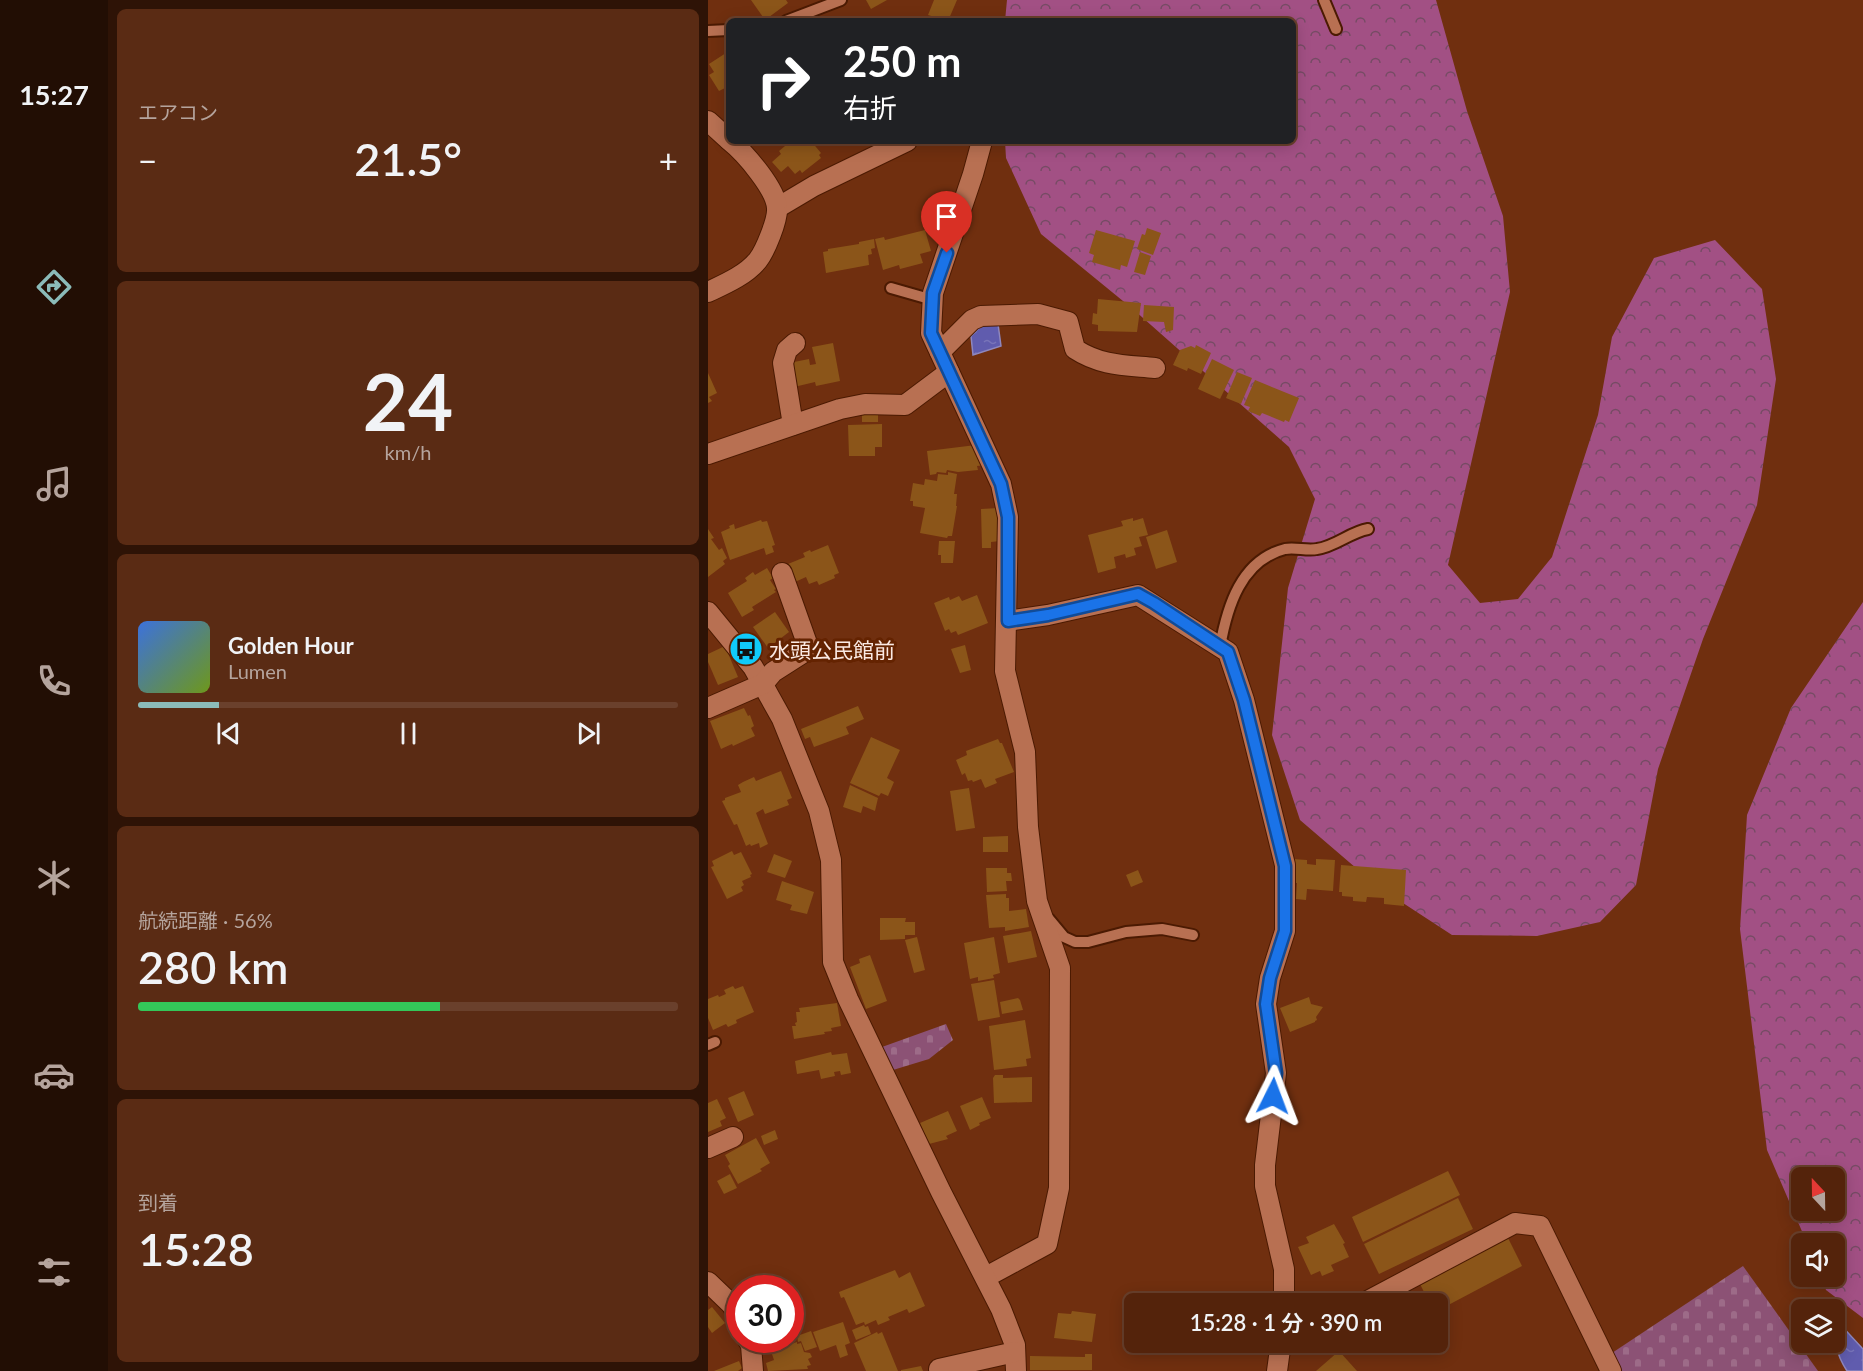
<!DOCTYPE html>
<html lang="ja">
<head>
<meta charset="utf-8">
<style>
	:root { --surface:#54230b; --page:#5a2b14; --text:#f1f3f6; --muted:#b5a49d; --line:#6a402c; --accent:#8bbbb9 }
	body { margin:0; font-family:Lato,"Noto Sans JP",sans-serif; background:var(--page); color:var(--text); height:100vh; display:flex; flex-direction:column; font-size:22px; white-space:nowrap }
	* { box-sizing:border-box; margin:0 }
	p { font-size:20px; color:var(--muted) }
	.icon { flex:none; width:33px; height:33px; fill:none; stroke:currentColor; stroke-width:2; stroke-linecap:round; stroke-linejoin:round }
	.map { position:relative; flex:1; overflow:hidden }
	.side { display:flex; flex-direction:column; gap:9px; padding:9px; background:#2e1306; width:600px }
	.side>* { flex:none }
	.banner { position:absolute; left:18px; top:18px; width:570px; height:126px; border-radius:9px; box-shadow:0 3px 15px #0003,0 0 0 2px var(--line); background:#202124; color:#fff; overflow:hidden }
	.needle { width:39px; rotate:338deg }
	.fabs { position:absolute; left:1083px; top:1167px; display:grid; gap:12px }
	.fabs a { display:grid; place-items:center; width:54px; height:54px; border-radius:9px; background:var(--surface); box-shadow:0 3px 15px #0003,0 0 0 2px var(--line); font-size:30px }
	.speed { position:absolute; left:18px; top:1275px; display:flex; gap:12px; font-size:30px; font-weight:700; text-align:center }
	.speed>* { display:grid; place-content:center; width:78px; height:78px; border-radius:50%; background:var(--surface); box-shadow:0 3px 15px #0003,0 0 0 2px var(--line); line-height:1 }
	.speed .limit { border:9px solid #d22; background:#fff; color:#111 }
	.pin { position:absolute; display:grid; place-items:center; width:51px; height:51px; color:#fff; margin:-62px -26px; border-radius:50% 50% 50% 0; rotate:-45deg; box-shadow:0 0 6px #0007 }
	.pin .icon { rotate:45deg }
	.me { position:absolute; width:66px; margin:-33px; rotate:3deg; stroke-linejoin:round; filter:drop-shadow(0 0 4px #0008) }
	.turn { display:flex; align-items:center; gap:21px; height:126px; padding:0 18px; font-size:27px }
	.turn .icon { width:78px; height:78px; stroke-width:2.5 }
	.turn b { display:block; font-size:42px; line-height:51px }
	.big { font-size:45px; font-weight:600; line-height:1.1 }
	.side .tile { flex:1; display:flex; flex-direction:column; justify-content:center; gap:9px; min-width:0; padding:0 21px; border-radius:9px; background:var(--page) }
	.side .dial { align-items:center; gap:0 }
	.dial b { font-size:78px; line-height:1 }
	.song { display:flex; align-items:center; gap:18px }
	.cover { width:72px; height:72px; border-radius:9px; background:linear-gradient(135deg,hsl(220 70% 55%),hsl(80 70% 35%)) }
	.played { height:6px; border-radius:3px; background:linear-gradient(90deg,var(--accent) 15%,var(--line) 15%) }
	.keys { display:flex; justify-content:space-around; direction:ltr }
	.heat { display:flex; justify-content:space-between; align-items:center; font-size:33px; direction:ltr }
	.charge { height:9px; border-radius:4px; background:linear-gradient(90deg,#34c759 56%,var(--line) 0) }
	.trip { position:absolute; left:416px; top:1293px; width:324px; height:60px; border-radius:9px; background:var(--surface); box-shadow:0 3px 15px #0003,0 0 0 2px var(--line); font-weight:600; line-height:60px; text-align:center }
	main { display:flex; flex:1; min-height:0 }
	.menu { display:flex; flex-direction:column; width:108px; justify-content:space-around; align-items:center; background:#220e04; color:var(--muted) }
	.menu .icon { width:42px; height:42px }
	.menu .current { color:var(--accent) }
	.menu b { font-size:27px; color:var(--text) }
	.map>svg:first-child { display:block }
	.forest { fill:url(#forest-crowns); fill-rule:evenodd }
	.cemetery { fill:url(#cemetery-stones) }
	.water { fill:url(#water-ripples); stroke:#8e87be; stroke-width:1.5 }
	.building { fill:#8b5519 }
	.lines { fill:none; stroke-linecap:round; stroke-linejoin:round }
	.service-casing { stroke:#4b1a02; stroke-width:14 }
	.minor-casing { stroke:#4b1a02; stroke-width:22 }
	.service { stroke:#b87052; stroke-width:10 }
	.minor { stroke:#b87052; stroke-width:20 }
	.route-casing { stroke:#114b97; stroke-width:15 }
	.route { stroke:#1a73e8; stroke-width:10 }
	.labels { text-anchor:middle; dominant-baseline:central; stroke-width:6; stroke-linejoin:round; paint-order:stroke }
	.poi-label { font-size:21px; fill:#fbeae4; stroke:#642301; text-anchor:start }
</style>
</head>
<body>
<main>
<nav class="menu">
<b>15:27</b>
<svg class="icon current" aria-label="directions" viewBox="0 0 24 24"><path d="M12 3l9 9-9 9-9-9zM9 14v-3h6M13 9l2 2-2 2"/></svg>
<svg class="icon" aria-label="music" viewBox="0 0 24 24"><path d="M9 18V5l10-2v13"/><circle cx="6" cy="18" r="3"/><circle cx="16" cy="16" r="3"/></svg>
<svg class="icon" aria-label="phone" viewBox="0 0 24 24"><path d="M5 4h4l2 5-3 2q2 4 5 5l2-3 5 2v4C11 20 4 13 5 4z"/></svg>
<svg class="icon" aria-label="climate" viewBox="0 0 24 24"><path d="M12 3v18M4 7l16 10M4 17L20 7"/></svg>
<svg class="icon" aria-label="car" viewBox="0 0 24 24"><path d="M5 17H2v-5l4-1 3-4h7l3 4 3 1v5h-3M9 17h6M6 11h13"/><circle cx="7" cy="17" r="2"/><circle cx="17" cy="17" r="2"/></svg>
<svg class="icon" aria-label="filters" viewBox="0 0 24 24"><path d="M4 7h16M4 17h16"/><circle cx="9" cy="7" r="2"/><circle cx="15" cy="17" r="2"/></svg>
</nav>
<section class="side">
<div class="tile"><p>エアコン</p>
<div class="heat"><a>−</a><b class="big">21.5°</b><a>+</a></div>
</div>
<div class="tile dial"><b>24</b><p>km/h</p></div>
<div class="tile">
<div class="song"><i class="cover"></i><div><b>Golden Hour</b><p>Lumen</p></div></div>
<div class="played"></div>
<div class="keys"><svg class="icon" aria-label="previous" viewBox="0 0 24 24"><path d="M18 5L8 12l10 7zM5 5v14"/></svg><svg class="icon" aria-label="pause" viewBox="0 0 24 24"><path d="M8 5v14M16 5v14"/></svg><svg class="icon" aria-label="next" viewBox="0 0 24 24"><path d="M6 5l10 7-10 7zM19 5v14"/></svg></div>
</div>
<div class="tile"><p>航続距離 · 56%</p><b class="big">280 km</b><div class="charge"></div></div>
<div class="tile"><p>到着</p><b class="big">15:28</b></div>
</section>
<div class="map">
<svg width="1155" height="1371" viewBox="0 0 1155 1371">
	<defs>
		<pattern id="forest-crowns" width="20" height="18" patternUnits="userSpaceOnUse" patternTransform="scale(1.5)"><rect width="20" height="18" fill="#a25084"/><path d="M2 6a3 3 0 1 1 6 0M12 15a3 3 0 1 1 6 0" fill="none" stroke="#764b64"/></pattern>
		<pattern id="cemetery-stones" width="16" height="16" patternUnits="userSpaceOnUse" patternTransform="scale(1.5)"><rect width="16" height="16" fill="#8c5275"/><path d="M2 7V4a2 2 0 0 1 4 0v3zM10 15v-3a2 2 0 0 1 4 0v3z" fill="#9d6b88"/></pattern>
		<pattern id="water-ripples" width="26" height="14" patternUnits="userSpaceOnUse" patternTransform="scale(1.5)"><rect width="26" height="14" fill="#605cae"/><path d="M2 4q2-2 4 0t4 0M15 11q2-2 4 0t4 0" fill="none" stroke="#7874b9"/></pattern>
	</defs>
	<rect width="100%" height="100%" fill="#702f0f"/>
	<!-- forest -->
	<g class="forest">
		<path d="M299,0H728L759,111L795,216L802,292L740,565L772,603L810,599L844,557L890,415L904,337L946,258L1007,240L1054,289L1068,379L1049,505L995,639L950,769L928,885L892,922L829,936L744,935L669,886L592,820L564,735L580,588L607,499L581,447L426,310L333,234L298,158L297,141H585V21H297Z"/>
		<path d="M1155,602V1318L1118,1290L1113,1277L1126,1276V1244L1099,1243L1059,1150L1032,929L1039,815L1083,708ZM1094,1178H1126V1210H1094Z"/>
	</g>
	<!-- cemetery -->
	<g class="cemetery">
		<path d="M238,1024L245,1040L221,1059L185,1070L174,1047Z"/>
		<path d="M1035,1266L1110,1371H903L904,1353Z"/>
	</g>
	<!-- water -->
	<g class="water">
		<path d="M290,324L293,346L265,355L263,336L273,326Z"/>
		<path d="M1127,1321L1131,1323L1155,1349V1371H1139C1128,1354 1126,1341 1127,1321Z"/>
	</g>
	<!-- building -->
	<g class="building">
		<path d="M43,0H78L80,3L57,20Z"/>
		<path d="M158,0H179L163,9Z"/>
		<path d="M226,0H249L240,21L220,15Z"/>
		<path d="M21,51V89L19,91L17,88L11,91L1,75L6,72L1,64Z"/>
		<path d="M83,141H103L113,153L111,155L113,158L94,173L92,170L87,174L80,166L73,172L64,162L73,154L71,151Z"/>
		<path d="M439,228L453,233L445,255L429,249L434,234L437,235Z"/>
		<path d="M217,230L223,251L212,254L215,263L192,269L191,265L175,270L167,239L176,237L177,240Z"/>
		<path d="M388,230L427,241L419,267L413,265L412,270L384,262L386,255L381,253Z"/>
		<path d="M166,239L167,248L163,249L164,254L160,255L161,265L118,273L115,252L120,251V249L151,244V242Z"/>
		<path d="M432,252L443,256L437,275L426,272Z"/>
		<path d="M390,299L433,303L429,332L390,331V325L384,324L385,313L389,314Z"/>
		<path d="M436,305L466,307L465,330L458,332L456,322L435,321Z"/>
		<path d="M125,343L132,381L108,386L107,382L86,387L81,363L101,359L102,365L108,364L104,347Z"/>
		<path d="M488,345L503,353L493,374L480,368L479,371L465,365L472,350L483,346L487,348Z"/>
		<path d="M504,359L526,370L512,399L490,389Z"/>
		<path d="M529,372L544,378L533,404L518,398Z"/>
		<path d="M0,373L9,393L1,397L4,401L0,403Z"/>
		<path d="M547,380L591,398L581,422L577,420L576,422L554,413L552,416L540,411L542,407L536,405Z"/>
		<rect x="154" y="410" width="16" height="12"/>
		<path d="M174,424V447H167V456H141L140,425Z"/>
		<path d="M268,445L278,465L269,466L270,470L250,472L239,470L238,473L229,472L228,474L222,475L219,451Z"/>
		<path d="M240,472L249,474L246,494H249L248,506H249L244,536H240L239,538L212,533L217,508L205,506V501H202L205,483L216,485L217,479L229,481L230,474L240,475Z"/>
		<path d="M291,508L292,541L283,542V548H274L273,509Z"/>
		<path d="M425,518V521L435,518L440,535L431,537L434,546L426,548L428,555L418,558L417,554L406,557L408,568L390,573L380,535L415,526L413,521Z"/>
		<path d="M53,520L54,522L59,521L67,545L64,546L66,552L58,555L56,548L22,560L13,532L22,528L21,526L26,524L27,529Z"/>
		<path d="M0,529L6,538L3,539L11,550L14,548L19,558L15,561L17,564L0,577Z"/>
		<path d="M459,530L469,562L448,569L438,537Z"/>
		<path d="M231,541H247L245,563H233V555H230Z"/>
		<path d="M120,545L131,573L126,575L127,578L111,585L109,581L101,584L98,577L87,582L80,564L97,557L95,553L102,550L103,552Z"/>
		<path d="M59,568L65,578L62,580L68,589L66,590L68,592L44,607L46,610L34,617L20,593L39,581L37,578L45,572L47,575Z"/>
		<path d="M269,595L280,623L250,635L248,631L243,633L241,629L237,631L226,603L241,597L242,600L251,596L254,601Z"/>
		<path d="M67,612L81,632L60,648L45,627Z"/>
		<path d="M257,645L263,670L252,673L243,649Z"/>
		<path d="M17,646L30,677L10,685L0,662V654Z"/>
		<path d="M150,706L156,719L138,727L141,734L106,747L102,737L97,739L93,729Z"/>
		<path d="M36,708L40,716L42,715L46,726L43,728L47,736L25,746L24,744L13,749L2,721Z"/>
		<path d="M163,737L192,750L179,778L186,782L180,796L173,793L171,796L142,783Z"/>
		<path d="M290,739L292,743H294L306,772L287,779L289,783L277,788L273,779L265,782L264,780L260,781L257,773L254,775L248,760L259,755L258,751Z"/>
		<path d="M73,771L84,798L79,800L81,805L57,814L55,809L48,813L60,844L52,848L51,843L43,846L42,844L38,846L29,824L26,825L14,801L17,800V798L33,792L30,785L35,782L46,777L48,781Z"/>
		<path d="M142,785L170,798L167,811L155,806L153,813L135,807Z"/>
		<path d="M261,788L267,828L248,831L242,791Z"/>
		<path d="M300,836V852H275V837Z"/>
		<path d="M24,851L26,855L33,852L44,874L42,875L43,877L34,881L36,885L33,887L35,891L19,899L3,867L6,866L4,861Z"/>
		<path d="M66,854L84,861L77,878L59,872Z"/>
		<path d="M585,859L599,860V864L608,865V859L627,860L625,891L599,889L598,900L588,899L589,883H583Z"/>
		<path d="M633,865L698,870L696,906L676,904V898L659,897L658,902L645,901V897L634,896V892H631Z"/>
		<path d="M278,868H299V873H303L304,881H298L299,891L279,892Z"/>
		<path d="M430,870L435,882L423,887L418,875Z"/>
		<path d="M74,881L106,892L99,914L82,910L84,905L68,900Z"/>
		<path d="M298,894V898H301V911L318,909L321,927L297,931V927L281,928L278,895Z"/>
		<path d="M172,918H198L197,922H207V935H197V939L172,940Z"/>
		<path d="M323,931L329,957L300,963L295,936Z"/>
		<path d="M209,937L217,970L206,973L197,940Z"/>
		<path d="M286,937L292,973L285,975L286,978L270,981V977L262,979L256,943Z"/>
		<path d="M162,955L179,1001L158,1009L142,967L152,963L151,959Z"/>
		<path d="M286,980L292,1017L270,1021L263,984Z"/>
		<path d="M25,986L27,989L35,986L46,1012L28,1020L29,1023L20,1027L18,1024L5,1030L0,1018V999L10,995L11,997L18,994L16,990Z"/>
		<path d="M601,997L603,1004L615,1007L608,1017L609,1020L607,1021V1022L582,1032L572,1008Z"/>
		<path d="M310,998L312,1000L315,1010L294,1014L292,1002Z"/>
		<path d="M129,1003L133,1026L123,1028L124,1031L116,1032L117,1034L86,1039L84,1026H88L87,1023L89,1022L88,1012H92L91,1008Z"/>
		<path d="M317,1020L323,1058L318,1059L319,1066L286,1070L281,1026Z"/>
		<path d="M123,1052L124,1055L139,1053L143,1073L133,1075L132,1071L126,1072L127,1076L113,1079L111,1070L89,1074L87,1061Z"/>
		<path d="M287,1075H295V1078L324,1077V1102L286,1103L285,1078Z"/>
		<path d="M36,1091L46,1115L30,1122L20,1098Z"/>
		<path d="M274,1097L283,1118L271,1123L272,1125L262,1130L252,1106Z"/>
		<path d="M9,1099L18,1118L12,1121L14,1126L0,1132V1103Z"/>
		<path d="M240,1111L249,1131L238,1136L240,1139L221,1144L212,1123Z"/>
		<path d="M67,1130L70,1139L56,1145L53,1136Z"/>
		<path d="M48,1138L62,1163L52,1169L54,1171L30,1184L20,1166L22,1164L17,1155Z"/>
		<path d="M740,1171L752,1195L655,1242L644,1217Z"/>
		<path d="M22,1174L29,1188L16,1194L9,1181Z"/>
		<path d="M750,1198L765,1229L671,1274L656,1244Z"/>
		<path d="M626,1224L637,1243L635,1244L641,1257L623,1265L626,1271L614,1276L612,1271L603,1275L590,1247L601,1243L598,1237Z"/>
		<path d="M800,1238L814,1266L729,1311V1304H722L712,1284Z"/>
		<path d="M187,1270L191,1278L202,1272L217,1306L201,1313L199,1309L180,1317L182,1320L170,1325L168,1320L157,1325L156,1322L148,1325L136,1297L133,1298L131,1292Z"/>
		<path d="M4,1307L17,1323L4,1333L0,1327V1310Z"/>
		<path d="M364,1311L388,1314L384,1342L346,1338L350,1313L363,1314Z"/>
		<path d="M135,1322L142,1343L137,1345L140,1355L132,1358L128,1345L112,1351L105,1332Z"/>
		<path d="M156,1325L157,1327L160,1326L163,1334L148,1340L144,1330Z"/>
		<path d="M103,1331L109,1347L97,1351L93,1341L90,1342L89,1336Z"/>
		<path d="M169,1332L170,1334L174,1332L190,1371H158L146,1343Z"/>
		<path d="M89,1342V1344L93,1343L96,1352L102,1353L104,1357L100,1359L103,1365L99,1366L100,1369L60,1371L58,1363L66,1360L63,1351Z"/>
		<path d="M631,1351L649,1371H608Z"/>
		<path d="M377,1354H384V1370H322V1356L377,1357Z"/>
		<path d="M31,1361L34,1368L30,1371H6Z"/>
		<path d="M213,1366L215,1371H193V1370Z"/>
	</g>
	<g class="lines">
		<!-- service casing -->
		<g class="service-casing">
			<g id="service">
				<path d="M616,0L628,29"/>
				<path d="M78,21L133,0"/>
				<path d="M0,31L21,30"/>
				<path d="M183,288L225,300"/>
				<path d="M512,647C519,607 533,560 577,549C587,547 599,551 609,549C627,547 642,532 660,529"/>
				<path d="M341,919L356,937L367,942H380L418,932L454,929L485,935"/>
				<path d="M0,1045L7,1042"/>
			</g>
		</g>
		<!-- minor casing -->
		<g class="minor-casing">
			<g id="minor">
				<path d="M0,121L21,140"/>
				<path d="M274,141L265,174L225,293L223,333L293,484L300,517L297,671L317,752L320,827L329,901L352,968L351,1188L339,1244L278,1277"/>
				<path d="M69,208L106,186L199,141"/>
				<path d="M0,292C17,284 38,275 50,260C57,251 70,220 69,208C68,189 37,153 22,141"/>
				<path d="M232,352L264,320L273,316L330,314L360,322L367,349C393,366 417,365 447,368"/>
				<path d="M85,425L75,363L79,350L87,343"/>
				<path d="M0,454L132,409L157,404L197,405L241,372"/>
				<path d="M0,612L45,667L74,719L111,811L123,860L125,962L140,999L233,1192L293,1309L307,1345L308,1371"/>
				<path d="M299,621L340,615L430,595L520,652L536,700L577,865V931L562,978L558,1004L568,1073L557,1165V1186L576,1269V1304"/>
				<path d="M0,708L55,684L65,672L101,649L74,573"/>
				<path d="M0,1148L25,1137"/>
				<path d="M0,1282L24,1305L32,1321"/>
				<path d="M654,1304L807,1223L832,1226L903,1371"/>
				<path d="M40,1340L43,1345L45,1371"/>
				<path d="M231,1369L307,1352"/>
				<path d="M569,1371L573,1342"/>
			</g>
		</g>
		<!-- service -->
		<use href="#service" class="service"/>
		<!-- minor -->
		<use href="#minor" class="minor"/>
	</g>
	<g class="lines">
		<!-- route casing -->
		<g class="route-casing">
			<path id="route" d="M239,253L225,293L223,333L293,484L300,517V621L340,615L430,594L446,603L520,652L536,700L577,866V931L562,978L558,1004L568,1073L565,1096"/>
		</g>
		<!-- route -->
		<use href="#route" class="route"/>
	</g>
	<!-- icons -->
	<defs>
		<g id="bus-disc" transform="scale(1.725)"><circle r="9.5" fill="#10cafa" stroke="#642301"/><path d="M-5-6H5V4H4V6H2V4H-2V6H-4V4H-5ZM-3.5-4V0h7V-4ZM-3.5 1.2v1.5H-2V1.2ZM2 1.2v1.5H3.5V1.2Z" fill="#111"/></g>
	</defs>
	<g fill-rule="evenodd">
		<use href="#bus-disc" x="38" y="649"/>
	</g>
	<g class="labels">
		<!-- poi labels -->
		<g class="poi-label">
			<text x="61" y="649">水頭公民館前</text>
		</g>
	</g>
</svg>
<div class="fabs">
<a><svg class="needle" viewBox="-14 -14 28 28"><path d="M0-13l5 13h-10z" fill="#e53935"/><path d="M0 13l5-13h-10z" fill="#b5a49d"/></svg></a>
<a><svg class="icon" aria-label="sound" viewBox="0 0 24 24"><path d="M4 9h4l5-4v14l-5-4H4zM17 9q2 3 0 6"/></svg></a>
<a><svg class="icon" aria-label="layers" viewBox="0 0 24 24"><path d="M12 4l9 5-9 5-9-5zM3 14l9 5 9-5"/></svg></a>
</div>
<div class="speed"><div class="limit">30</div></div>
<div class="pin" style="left:239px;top:253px;background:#d93025"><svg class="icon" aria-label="arrive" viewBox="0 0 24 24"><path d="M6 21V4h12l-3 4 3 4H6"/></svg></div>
<svg class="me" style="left:565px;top:1096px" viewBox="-20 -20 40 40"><path d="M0-17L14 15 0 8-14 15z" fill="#1a73e8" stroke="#fff" stroke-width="4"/></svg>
<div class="trip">15:28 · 1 分 · 390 m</div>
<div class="banner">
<div class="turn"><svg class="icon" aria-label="right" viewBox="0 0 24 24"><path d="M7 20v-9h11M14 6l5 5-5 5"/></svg><div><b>250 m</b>右折</div></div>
</div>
</div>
</main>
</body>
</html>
